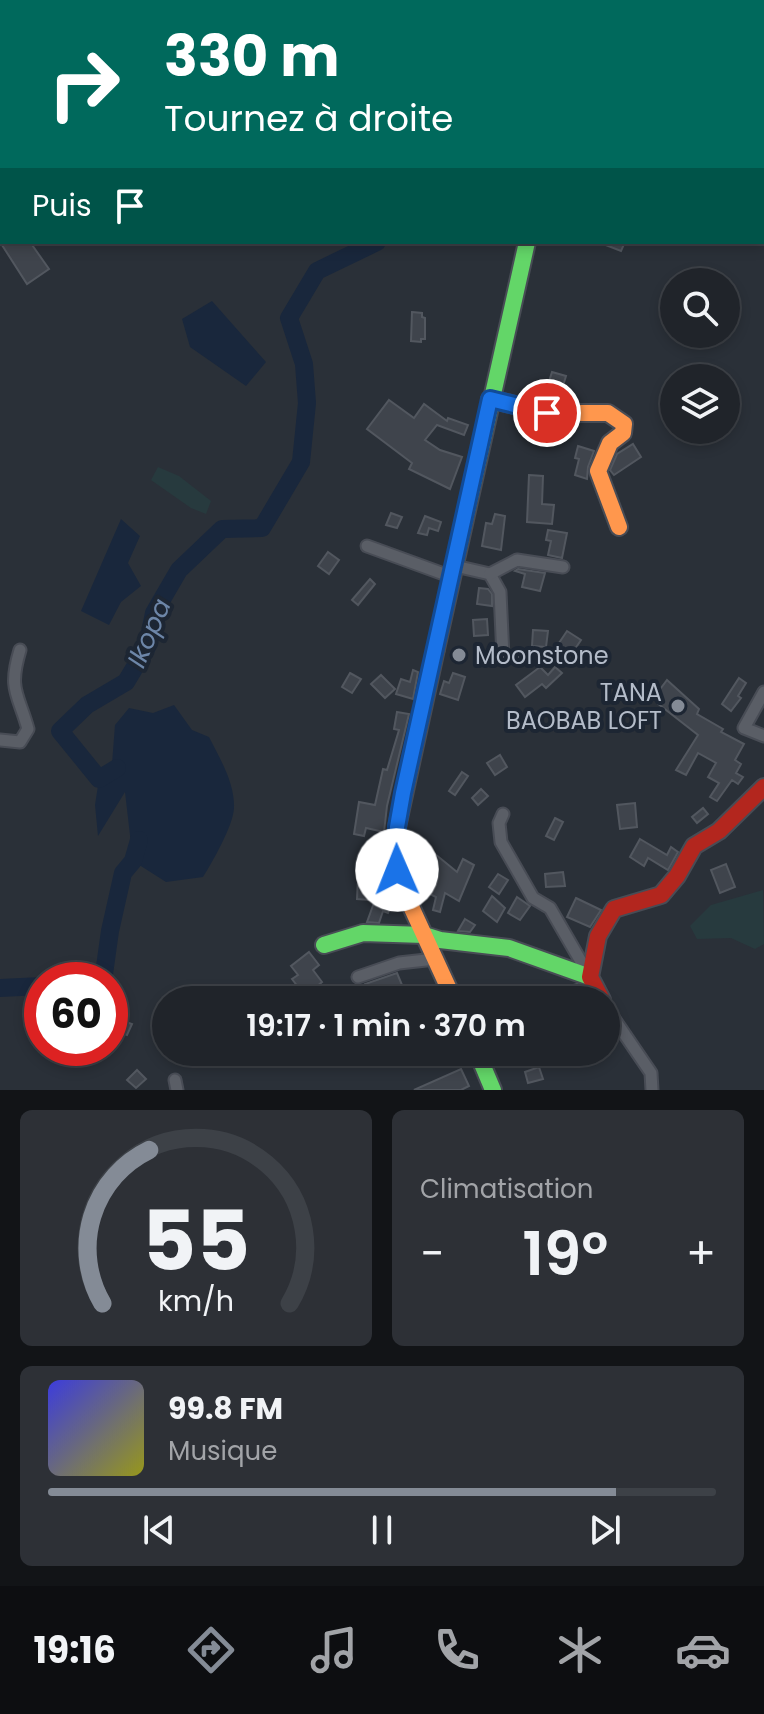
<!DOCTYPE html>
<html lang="fr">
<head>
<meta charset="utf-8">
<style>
	:root { --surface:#20242a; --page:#2d3036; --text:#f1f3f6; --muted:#a2a4a8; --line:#3d4147; --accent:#848b96 }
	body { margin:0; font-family:Poppins,sans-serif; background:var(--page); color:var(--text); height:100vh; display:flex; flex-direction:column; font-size:30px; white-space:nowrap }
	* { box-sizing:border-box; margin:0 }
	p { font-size:26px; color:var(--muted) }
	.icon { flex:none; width:44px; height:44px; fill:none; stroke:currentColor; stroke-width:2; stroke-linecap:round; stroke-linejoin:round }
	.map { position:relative; height:1090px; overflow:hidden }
	.details { display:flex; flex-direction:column; gap:20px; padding:20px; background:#121417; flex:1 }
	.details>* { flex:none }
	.guide { position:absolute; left:0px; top:0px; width:764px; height:244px; box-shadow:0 4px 12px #0003,0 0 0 2px var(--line); background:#00695c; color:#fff; overflow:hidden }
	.buttons { position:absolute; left:660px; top:268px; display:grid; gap:16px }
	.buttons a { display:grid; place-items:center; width:80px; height:80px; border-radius:50%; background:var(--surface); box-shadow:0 4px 12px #0003,0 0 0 2px var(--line); font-size:40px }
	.speed { position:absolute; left:24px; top:962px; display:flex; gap:16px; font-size:40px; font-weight:700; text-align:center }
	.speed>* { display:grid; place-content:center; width:104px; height:104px; border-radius:50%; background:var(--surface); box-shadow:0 4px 12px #0003,0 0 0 2px var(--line); line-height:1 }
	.speed .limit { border:12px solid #d22; background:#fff; color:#111 }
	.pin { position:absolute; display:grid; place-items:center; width:68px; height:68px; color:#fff; margin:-34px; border:4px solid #fff; border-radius:50%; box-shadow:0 2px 8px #0007 }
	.me { position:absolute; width:88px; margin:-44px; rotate:359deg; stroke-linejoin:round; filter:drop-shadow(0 0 6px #0008) }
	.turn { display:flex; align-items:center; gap:28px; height:168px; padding:0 32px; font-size:36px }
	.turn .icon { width:104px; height:104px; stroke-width:2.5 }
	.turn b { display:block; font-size:56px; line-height:68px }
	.then { display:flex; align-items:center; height:76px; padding:0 32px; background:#0003; gap:16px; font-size:30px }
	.big { font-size:60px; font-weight:600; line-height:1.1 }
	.details .tile { flex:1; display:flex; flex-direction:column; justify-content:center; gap:12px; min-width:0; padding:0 28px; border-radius:12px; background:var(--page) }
	.details .dial { align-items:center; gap:0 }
	.dial svg { height:208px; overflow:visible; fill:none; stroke:var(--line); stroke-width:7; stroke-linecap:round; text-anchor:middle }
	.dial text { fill:var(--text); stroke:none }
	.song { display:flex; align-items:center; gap:24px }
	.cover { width:96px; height:96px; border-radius:12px; background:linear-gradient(135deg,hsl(240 70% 55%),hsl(60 70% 35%)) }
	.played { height:8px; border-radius:4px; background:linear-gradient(90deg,var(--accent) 85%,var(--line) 85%) }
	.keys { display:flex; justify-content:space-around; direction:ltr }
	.heat { display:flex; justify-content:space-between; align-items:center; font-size:44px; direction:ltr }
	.details .tiles { flex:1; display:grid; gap:20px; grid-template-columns:1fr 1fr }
	.tile:last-child { grid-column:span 2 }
	.trip { position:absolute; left:152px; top:986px; width:468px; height:80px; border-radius:40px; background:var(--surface); box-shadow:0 4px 12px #0003,0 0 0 2px var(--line); font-weight:600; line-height:80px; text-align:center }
	.tabs { display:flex; height:128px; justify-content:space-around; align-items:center; background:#0d0e11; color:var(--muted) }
	.tabs .icon { width:56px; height:56px }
	.tabs .selected { color:var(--accent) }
	.tabs b { font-size:36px; color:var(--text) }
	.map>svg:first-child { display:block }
	.green { fill:#273a3e }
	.water { fill:#19273c }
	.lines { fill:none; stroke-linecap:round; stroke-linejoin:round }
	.river { stroke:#19273c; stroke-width:18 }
	.building { fill:#3f444c; stroke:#52575f; stroke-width:2 }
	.street-casing { stroke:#484c55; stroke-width:15 }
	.fast-casing { stroke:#484c55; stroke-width:20 }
	.slow-casing { stroke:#484c55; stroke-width:20 }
	.jam-casing { stroke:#484c55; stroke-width:20 }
	.street { stroke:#5a5e66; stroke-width:11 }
	.fast { stroke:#63d668; stroke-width:16 }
	.slow { stroke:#ff974d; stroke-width:16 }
	.jam { stroke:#b3261e; stroke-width:16 }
	.route-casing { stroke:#114b97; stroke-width:20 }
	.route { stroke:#1a73e8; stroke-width:14 }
	.poi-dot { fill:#848b96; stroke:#1d2633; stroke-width:3 }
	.labels { text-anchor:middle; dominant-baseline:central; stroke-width:8; stroke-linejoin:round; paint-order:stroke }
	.poi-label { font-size:24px; fill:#b4bcc9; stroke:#1d2633; text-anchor:start }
	.water-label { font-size:26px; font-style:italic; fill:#6d86a8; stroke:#1d2633 }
</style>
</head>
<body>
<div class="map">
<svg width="764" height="1090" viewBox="0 0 764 1090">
	<rect width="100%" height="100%" fill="#2a3038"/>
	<!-- green -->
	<g class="green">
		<path d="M158,467L179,476L211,501L206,514L191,508L151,480Z"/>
		<path d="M763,890L764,944L755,949L731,938L697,939L690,926L711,905Z"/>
	</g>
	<!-- water -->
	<g class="water">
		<path d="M212,301L266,362L246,386L190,347L182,319Z"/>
		<path d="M121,519L140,536L128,563L141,586L121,602L109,625L81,611Z"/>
		<path d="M174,705L192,730L209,737C220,759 235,783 234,808C233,826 213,861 203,877L166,882L133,861L125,792L98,836L95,805L99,779L112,764L115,725L129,708L153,713Z"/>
	</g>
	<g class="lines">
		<!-- river -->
		<g class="river">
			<path d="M117,768L99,779L60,731L87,705L126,682L147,647L154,613L179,570L222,529L262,528L301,462L307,403L304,364L289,318L317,271L377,242"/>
			<path d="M99,980L104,974L110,931L123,873L133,861L139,840"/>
			<path d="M0,988L42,986"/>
		</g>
	</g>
	<!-- building -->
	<g class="building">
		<path d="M0,242H30L49,269L27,284Z"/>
		<path d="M598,242H625L621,251Z"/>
		<path d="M412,312L422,313V317L425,318V339H421V342L411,341Z"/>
		<path d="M552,372L566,376L560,396L546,391Z"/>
		<path d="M389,400L414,418L424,404L447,421L448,418L468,425L464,435L437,425L425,440L440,450L462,457L450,489L409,469L412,463L367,429Z"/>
		<path d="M633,444L641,457L614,475L610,470L617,454Z"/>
		<path d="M578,446L594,451L588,467L587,479L575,475L579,459L575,458Z"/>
		<path d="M529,475L543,476L542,504L554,505L552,524L527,522Z"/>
		<path d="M391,513L402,517L397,528L386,525Z"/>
		<path d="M495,514L505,516L501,550L482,546L486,523L492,524Z"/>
		<path d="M425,516L441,522L438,531L429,528L427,535L418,533Z"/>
		<path d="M548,530L567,533L562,558L548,555L551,541L546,540Z"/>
		<path d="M328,552L339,560L329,574L318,566Z"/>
		<path d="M518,569L545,573L540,591L522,587L525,574L515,571Z"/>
		<path d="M370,579L375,584L358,605L352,600Z"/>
		<path d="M479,588L488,589L492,594V606L477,604Z"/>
		<path d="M487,619L488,635L474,636L473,620Z"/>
		<path d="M533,630L548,631L546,647L532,646Z"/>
		<path d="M567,631L581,640L573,652L568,649L566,652L557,646Z"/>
		<path d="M540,667L548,675L555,667L562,673L546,688L542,684L525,697L516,685Z"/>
		<path d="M413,670L418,672L413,699L396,694L401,679L410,682Z"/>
		<path d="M350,673L361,679L352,693L342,687Z"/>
		<path d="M453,673L465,677L458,700L440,694L444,681L449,683Z"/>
		<path d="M381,675L395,689L385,698L371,684Z"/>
		<path d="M739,678L746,683L738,696L741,698L731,711L722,704Z"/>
		<path d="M667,680L699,709L697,714L723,729L721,732L744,744L735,760L741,764L736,773L743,777L738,784L732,780L717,801L710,797L719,783L708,777L716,763L698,753L686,775L676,770L698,735L657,703L655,696Z"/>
		<path d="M397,712L409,714L387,806L384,832L366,828L364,836L354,834L359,802L375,805L383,769L387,770L399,730L394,729Z"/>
		<path d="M500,755L507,767L495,775L487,763Z"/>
		<path d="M462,772L468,776L455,795L449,791Z"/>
		<path d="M481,789L488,796L478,805L472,798Z"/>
		<path d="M635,803L637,827L620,829L617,805Z"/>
		<path d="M703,808L708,814L697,823L692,817Z"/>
		<path d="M555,818L563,822L554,840L546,836Z"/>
		<path d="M640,839L667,855L671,847L678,852L668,870L648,858L644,866L630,857Z"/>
		<path d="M435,854L457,872L463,859L474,865L459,901L445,893L440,912L433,910L436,897L424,891L433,873L423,868Z"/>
		<path d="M726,864L735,887L720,893L711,870Z"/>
		<path d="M563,872L565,886L546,887L545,874Z"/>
		<path d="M498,874L508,880L499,894L489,887Z"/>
		<path d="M358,878L371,879L369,900L357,899Z"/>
		<path d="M492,896L505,908L497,922L483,911Z"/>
		<path d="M517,897L530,906L520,920L508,913Z"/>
		<path d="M576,898L601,910L590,927L567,917Z"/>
		<path d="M375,900L391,905L388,913L383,911L379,923L367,922Z"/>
		<path d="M465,919L475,925L470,932L458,931Z"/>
		<path d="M309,952L319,965L313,970L322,982L315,988L324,1000H308L292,979L298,975L291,966Z"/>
		<path d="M397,973L402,985L386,992L387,996L372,1000L365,984Z"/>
		<path d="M577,984L582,986L589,1000H572L569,986Z"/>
		<path d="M485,987L493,1000H477L473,993Z"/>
		<path d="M118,1019L132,1024L127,1035L113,1029Z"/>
		<path d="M539,1067L543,1079L528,1083L525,1072Z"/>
		<path d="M461,1069L469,1086L461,1090H414Z"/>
		<path d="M137,1070L146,1079L136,1088L127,1080Z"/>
	</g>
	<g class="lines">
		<!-- street casing -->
		<g class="street-casing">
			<g id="street">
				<path d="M762,55H764"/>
				<path d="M367,546L452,577"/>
				<path d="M455,566L490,574L500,592L503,657H534"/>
				<path d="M490,574L517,560L563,567"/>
				<path d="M764,692L744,728L764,736"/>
				<path d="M0,740L20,742L28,729C18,693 8,690 20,650"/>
				<path d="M503,814L499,823L501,842L533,898L550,908L590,977"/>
				<path d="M358,977L399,963L435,959"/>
				<path d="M606,1007L651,1073L652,1090"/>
				<path d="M175,1080L177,1090"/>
			</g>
		</g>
		<!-- fast casing -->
		<g class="fast-casing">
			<g id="fast">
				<path d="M246,0L249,2"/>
				<path d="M436,649L527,242"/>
				<path d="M324,945L363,933L424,935L440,940L509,948L590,977"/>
				<path d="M477,1052L493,1090"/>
			</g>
		</g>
		<!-- slow casing -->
		<g class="slow-casing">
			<g id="slow">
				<path d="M604,2L605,0"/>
				<path d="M490,399L547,413H608L624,424L623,433L610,443L598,471L619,527"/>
				<path d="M436,649L397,827V870L403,889L454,1000"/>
			</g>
		</g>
		<!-- jam casing -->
		<g class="jam-casing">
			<path id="jam" d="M602,1000L590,977L598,936L614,909L661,895L677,876L694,846L719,831L764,787"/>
		</g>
		<!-- street -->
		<use href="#street" class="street"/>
		<!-- fast -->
		<use href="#fast" class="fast"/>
		<!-- slow -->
		<use href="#slow" class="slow"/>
		<!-- jam -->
		<use href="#jam" class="jam"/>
	</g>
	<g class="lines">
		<!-- route casing -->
		<g class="route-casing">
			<path id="route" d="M397,870V827L403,793L490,399L547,413"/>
		</g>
		<!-- route -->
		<use href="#route" class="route"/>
	</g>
	<!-- markers -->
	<g class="poi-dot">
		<circle cx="459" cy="655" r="8"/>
		<circle cx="678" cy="706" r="8"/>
	</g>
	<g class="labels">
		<!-- poi labels -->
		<g class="poi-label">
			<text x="475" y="655">Moonstone</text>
			<text x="662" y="692" text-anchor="end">TANA<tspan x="662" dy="28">BAOBAB LOFT</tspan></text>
		</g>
		<!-- water labels -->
		<g class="water-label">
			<text transform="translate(149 633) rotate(-67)">Ikopa</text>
		</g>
	</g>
</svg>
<div class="buttons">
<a><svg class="icon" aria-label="search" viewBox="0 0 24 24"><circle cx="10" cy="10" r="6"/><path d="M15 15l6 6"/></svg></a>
<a><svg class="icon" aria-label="layers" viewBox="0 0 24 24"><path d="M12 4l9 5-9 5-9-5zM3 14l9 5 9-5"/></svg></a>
</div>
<div class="speed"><div class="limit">60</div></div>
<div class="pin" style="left:547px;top:413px;background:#d93025"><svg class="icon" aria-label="arrive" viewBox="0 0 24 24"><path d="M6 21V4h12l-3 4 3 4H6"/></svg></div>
<svg class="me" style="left:397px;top:870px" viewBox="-20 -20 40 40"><circle r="19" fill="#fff"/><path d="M0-13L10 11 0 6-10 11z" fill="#1a73e8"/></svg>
<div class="trip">19:17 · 1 min · 370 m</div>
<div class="guide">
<div class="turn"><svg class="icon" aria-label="right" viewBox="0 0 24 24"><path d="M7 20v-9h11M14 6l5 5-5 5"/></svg><div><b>330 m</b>Tournez à droite</div></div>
<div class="then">Puis<svg class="icon" aria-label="arrive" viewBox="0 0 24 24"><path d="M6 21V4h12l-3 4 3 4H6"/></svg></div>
</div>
</div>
<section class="details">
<div class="tiles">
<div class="tile dial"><svg viewBox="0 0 100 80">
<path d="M14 69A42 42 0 1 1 86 69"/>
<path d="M14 69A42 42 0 0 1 32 10" stroke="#848b96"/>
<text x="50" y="56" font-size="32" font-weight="700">55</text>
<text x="50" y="72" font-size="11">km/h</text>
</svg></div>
<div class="tile"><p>Climatisation</p>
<div class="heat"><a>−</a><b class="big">19°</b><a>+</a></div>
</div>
<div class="tile">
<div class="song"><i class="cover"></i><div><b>99.8 FM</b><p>Musique</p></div></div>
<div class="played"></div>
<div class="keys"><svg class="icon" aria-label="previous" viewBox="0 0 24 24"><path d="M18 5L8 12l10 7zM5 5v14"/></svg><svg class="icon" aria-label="pause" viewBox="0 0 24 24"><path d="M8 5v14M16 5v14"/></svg><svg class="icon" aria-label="next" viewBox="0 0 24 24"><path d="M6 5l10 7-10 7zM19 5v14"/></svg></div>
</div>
</div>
</section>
<nav class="tabs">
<b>19:16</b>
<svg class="icon selected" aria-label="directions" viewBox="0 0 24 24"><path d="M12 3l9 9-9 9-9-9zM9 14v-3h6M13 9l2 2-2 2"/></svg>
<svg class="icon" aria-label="music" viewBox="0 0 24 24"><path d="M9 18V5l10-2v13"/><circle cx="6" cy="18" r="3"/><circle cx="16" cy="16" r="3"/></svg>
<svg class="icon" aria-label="phone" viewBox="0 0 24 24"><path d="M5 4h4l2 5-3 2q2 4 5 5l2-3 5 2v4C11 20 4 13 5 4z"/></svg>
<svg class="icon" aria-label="climate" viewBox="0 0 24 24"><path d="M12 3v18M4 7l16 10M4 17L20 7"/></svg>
<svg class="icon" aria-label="car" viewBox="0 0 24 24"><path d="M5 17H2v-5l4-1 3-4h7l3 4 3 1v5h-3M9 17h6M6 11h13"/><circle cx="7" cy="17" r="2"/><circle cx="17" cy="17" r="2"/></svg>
</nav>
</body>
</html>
